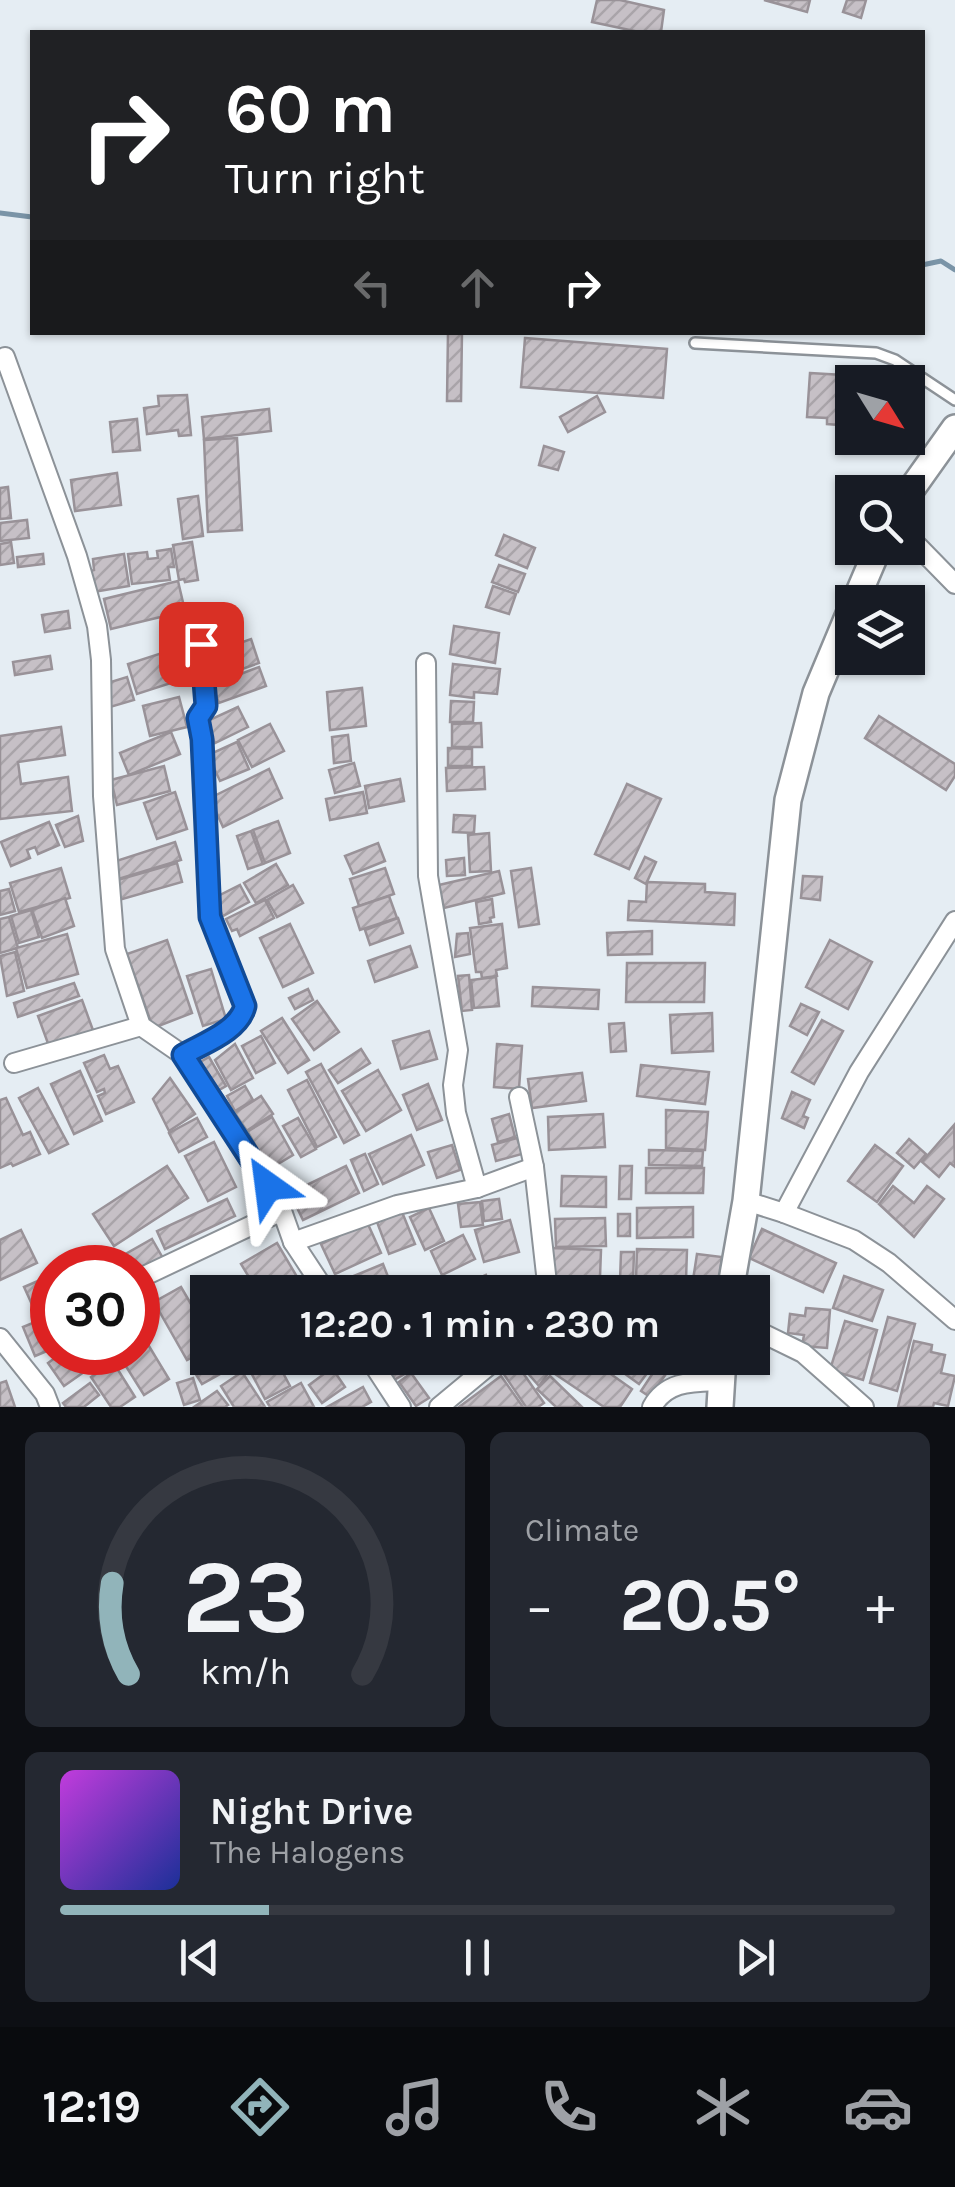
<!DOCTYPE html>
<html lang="en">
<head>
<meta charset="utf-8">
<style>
	:root { --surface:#171b24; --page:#242831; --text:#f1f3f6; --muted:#9ea1a6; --line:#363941; --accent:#91b4ba }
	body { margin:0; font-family:Karla,sans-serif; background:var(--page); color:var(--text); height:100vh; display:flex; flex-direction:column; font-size:38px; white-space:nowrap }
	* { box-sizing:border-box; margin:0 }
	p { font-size:32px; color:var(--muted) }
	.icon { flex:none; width:55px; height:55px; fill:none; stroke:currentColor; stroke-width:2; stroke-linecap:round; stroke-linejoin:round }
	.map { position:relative; height:1407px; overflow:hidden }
	.sheet { display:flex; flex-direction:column; gap:25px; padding:25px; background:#0d0f14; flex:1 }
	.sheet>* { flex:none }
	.banner { position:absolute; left:30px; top:30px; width:895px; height:305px; border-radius:0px; box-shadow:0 2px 8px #0004; background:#202124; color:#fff; overflow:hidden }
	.needle { width:65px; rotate:127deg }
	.buttons { position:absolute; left:835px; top:365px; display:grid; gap:20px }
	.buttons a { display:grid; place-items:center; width:90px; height:90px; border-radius:0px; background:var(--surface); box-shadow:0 2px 8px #0004; font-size:50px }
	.speed { position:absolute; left:30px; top:1245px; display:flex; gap:20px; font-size:50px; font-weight:700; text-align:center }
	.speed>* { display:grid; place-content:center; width:130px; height:130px; border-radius:50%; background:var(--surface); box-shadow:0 2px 8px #0004; line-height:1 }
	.speed .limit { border:15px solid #d22; background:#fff; color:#111 }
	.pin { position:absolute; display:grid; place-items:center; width:85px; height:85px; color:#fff; margin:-42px; border-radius:20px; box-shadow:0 5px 15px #0006 }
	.me { position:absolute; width:110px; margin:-55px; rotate:329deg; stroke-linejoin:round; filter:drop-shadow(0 0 8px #0008) }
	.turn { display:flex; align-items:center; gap:35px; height:210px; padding:0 30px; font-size:45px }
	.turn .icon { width:130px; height:130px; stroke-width:2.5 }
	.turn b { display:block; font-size:70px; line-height:85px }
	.lanes { display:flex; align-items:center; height:95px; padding:0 30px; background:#0003; justify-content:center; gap:50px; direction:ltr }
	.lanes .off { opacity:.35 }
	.big { font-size:75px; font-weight:700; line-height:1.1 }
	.sheet .widget { flex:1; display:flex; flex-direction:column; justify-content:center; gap:15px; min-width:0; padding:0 35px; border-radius:15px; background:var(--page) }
	.sheet .dial { align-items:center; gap:0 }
	.dial svg { height:260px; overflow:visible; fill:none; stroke:var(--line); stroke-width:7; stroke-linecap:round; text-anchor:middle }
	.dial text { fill:var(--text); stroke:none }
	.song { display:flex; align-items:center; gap:30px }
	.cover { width:120px; height:120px; border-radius:15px; background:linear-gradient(135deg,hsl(290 70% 55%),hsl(230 70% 35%)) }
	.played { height:10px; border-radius:5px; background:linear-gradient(90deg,var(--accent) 25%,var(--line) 25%) }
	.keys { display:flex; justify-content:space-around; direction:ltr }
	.heat { display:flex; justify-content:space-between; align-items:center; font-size:55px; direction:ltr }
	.sheet .tiles { flex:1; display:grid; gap:25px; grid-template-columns:1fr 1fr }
	.widget:last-child { grid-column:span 2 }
	.trip { position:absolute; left:190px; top:1275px; width:580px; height:100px; border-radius:0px; background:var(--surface); box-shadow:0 2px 8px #0004; font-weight:700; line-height:100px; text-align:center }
	.tabs { display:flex; height:160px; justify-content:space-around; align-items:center; background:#090b0e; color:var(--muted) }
	.tabs .icon { width:70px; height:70px }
	.tabs .on { color:var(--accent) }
	.tabs b { font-size:45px; color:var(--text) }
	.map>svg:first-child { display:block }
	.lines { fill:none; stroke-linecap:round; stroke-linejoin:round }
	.stream { stroke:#7a94a7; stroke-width:5 }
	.building { fill:url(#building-hatch); stroke:#999298; stroke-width:2.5 }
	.lane-casing { stroke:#8c9298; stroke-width:14 }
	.street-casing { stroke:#8c9298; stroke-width:22 }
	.secondary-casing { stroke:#8c9298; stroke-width:30 }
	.lane { stroke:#fff; stroke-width:9 }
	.street { stroke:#fff; stroke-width:18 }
	.secondary { stroke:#fff; stroke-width:25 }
	.route-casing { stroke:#114b97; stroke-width:25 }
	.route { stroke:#1a73e8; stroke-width:18 }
</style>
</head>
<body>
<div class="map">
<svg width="955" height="1407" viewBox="0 0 955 1407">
	<defs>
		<pattern id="building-hatch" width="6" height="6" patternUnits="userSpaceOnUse" patternTransform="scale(2.5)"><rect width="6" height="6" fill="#c6c0c6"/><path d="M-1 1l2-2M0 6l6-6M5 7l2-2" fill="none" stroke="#a9a4a9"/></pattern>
	</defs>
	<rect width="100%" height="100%" fill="#e5edf3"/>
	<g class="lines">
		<!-- stream -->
		<g class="stream">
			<path d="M0,213L32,217"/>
			<path d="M922,265L941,261L955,270"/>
		</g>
	</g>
	<!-- building -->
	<g class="building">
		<path d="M597,0H620L664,10L661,32H639L592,22Z"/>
		<path d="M764,0H810L807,12Z"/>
		<path d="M847,0H866L861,18L843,12Z"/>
		<path d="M448,332H462L461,401H447Z"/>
		<path d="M525,338L667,349L663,398L521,387Z"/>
		<path d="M810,373L860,376V382H852V426L827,424V418L807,417Z"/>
		<path d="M187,395L191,435L179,436L178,430L147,434L144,408L159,406L158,396Z"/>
		<path d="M597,396L605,412L568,432L560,417Z"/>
		<path d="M269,409L271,431L204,439L202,417Z"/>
		<path d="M137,419L140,450L113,452L110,422Z"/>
		<path d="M237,438L242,530L208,532L204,440Z"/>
		<path d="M544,446L564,452L558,470L539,465Z"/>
		<path d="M117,473L121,505L75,511L71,480Z"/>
		<path d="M8,487L11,518L0,519V488Z"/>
		<path d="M198,496L203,536L183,539L178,499Z"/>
		<path d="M27,520L29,538L0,541V523Z"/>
		<path d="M504,535L535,548L527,568L496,555Z"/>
		<path d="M11,542L14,563L0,565V544Z"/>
		<path d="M192,542L198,580L185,582L184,579L179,580L173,545Z"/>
		<path d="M171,549L174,567H168L170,580L132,584L128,554L147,552L148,559L158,558L157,551Z"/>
		<path d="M43,554L44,564L18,567L17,557Z"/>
		<path d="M124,554L129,586L93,592L90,571L94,570L93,559Z"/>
		<path d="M499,565L525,574L518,592L492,582Z"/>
		<path d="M178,581L185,611L111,629L104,599Z"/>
		<path d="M493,586L516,594L509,614L486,607Z"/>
		<path d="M68,611L70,628L45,632L42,615Z"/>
		<path d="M454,626L499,633L495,663L450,654Z"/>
		<path d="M251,639L259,663L211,680L203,656Z"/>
		<path d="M177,649L184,681L173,684L166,652Z"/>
		<path d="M162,653L171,683L137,694L128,664Z"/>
		<path d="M50,656L52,669L15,675L13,662Z"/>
		<path d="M453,664L500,669L497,694L474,692V698L450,695Z"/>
		<path d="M259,667L266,686L219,703L212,685Z"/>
		<path d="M127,677L134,700L110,707L104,684Z"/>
		<path d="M362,688L366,726L330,730L327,692Z"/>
		<path d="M179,697L187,727L150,736L143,706Z"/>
		<path d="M451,701L474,702L473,722H450Z"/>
		<path d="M238,707L248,727L215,743L205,722Z"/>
		<path d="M879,716L955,764V776L946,790L865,738Z"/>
		<path d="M481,723L482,747H452V724Z"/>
		<path d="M270,724L284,751L252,767L238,740Z"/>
		<path d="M61,727L65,755L18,762L21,784L68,777L72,811L0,819V736Z"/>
		<path d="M171,732L180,754L129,775L120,753Z"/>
		<path d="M348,735L351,761L334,763L332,737Z"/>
		<path d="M237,742L249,769L220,781L208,755Z"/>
		<path d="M448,748L472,749V766H448Z"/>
		<path d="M354,763L360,786L335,793L329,770Z"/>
		<path d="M164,766L170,791L117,805L111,780Z"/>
		<path d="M484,767L485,789L447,791L446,768Z"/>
		<path d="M269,769L282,798L223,827L210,798Z"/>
		<path d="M400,779L404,801L369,808L365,786Z"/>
		<path d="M627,784L661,799L629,869L595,854Z"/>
		<path d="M175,792L187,829L157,839L144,803Z"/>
		<path d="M363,792L367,813L330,820L326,799Z"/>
		<path d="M454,815L475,816L474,833L453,832Z"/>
		<path d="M78,816L83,841L65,847L56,825Z"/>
		<path d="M278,821L290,853L265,863L253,830Z"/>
		<path d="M49,822L59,845L38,854L35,847L27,850L30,858L11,866L1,842Z"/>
		<path d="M251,831L263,864L248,869L237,836Z"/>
		<path d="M489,833L491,871L470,872L468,835Z"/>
		<path d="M175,842L181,860L115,880L110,863Z"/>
		<path d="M378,843L385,861L353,874L345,856Z"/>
		<path d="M645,857L656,862L646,884L635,878Z"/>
		<path d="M464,858L465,875L447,876L446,860Z"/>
		<path d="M177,863L182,882L119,900L114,881Z"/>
		<path d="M276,864L288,885L256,903L244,883Z"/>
		<path d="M61,868L70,898L19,912L10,883Z"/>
		<path d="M385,868L394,894L359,906L350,879Z"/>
		<path d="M531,868L539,924L519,927L511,871Z"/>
		<path d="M499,871L504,893L444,908L439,885Z"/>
		<path d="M803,876L822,877L820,900L801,898Z"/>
		<path d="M647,882L705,884V892L735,894L734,925L628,920L629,901L646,902Z"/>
		<path d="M240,885L249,902L223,916L214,898Z"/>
		<path d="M293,885L303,903L277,917L267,900Z"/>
		<path d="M9,889L15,911L0,915V891Z"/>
		<path d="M389,896L397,918L360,930L353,908Z"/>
		<path d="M65,898L74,926L42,938L32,910Z"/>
		<path d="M492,899L494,917L490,918L491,922L479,924L476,902Z"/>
		<path d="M265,900L274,918L240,936L237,929L232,931L226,919Z"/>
		<path d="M31,910L39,937L19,943L11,916Z"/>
		<path d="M9,917L18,948L0,953V919Z"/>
		<path d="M398,918L403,933L370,945L365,930Z"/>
		<path d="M290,924L313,973L283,987L260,938Z"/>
		<path d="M502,924L507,968L496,970L497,976L482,978L481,972H476L470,928Z"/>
		<path d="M652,931V954L608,955L607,933Z"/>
		<path d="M468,933L470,954L455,957L457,934Z"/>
		<path d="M67,934L78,974L27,988L16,948Z"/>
		<path d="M167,940L192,1013L153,1028L127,954Z"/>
		<path d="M830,940L872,962L848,1009L806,987Z"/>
		<path d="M410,946L417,967L375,982L368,961Z"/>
		<path d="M15,952L24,991L7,996L0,956Z"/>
		<path d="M627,963H705L704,1002H626Z"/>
		<path d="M211,969L226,1019L203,1026L187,976Z"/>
		<path d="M469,975L472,1010L462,1011L458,976Z"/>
		<path d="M496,977L499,1006L474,1008L471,980Z"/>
		<path d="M74,983L79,996L18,1017L14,1003Z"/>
		<path d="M533,987L599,990L598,1009L532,1006Z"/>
		<path d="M308,989L313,1000L295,1009L289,998Z"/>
		<path d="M82,1000L94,1033L50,1049L38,1016Z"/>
		<path d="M317,1001L339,1032L314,1050L292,1019Z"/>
		<path d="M801,1004L819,1012L807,1035L790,1026Z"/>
		<path d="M712,1013L713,1051L672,1053L670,1015Z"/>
		<path d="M282,1018L309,1060L288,1073L261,1031Z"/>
		<path d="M822,1020L843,1031L814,1084L792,1072Z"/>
		<path d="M624,1023L626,1051L611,1052L609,1024Z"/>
		<path d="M429,1031L437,1059L401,1069L393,1041Z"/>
		<path d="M261,1036L275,1063L256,1073L242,1046Z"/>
		<path d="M235,1044L253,1078L231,1090L215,1060Z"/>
		<path d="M497,1044L522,1046L519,1089L494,1087Z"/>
		<path d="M361,1049L370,1063L338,1083L329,1070Z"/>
		<path d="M104,1055L110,1069L118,1066L134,1102L106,1114L98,1096L105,1093L104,1089L97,1092L84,1063Z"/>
		<path d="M209,1057L226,1086L212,1094L195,1065Z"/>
		<path d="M321,1064L359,1135L344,1143L306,1072Z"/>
		<path d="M641,1065L709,1072L705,1104L637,1096Z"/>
		<path d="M378,1070L401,1110L366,1131L342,1091Z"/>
		<path d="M80,1071L102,1121L74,1134L51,1084Z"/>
		<path d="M582,1073L586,1101L532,1108L528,1079Z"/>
		<path d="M170,1078L195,1114L169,1131L153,1099Z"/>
		<path d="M307,1080L336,1137L317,1147L288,1090Z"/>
		<path d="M428,1084L442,1120L417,1130L403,1095Z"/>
		<path d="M245,1086L253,1100L235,1111L227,1096Z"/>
		<path d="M38,1088L68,1144L49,1153L19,1098Z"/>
		<path d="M792,1092L810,1100L803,1116L808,1118L804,1128L782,1118Z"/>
		<path d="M261,1096L273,1114L240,1135L228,1117Z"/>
		<path d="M6,1098L23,1135L30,1132L40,1154L13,1166L11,1163L0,1168V1100Z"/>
		<path d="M666,1110L708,1112L705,1150L666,1148Z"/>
		<path d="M509,1114L515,1137L498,1142L492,1119Z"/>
		<path d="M603,1114L605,1147L549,1150L548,1117Z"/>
		<path d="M272,1117L293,1155L266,1171L245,1133Z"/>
		<path d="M197,1118L207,1137L179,1152L169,1133Z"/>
		<path d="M298,1118L316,1149L301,1157L283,1126Z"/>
		<path d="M954,1125L955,1167L950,1163L939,1177L922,1162Z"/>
		<path d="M411,1135L424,1165L383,1184L369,1154Z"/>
		<path d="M517,1138L522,1154L496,1161L492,1145Z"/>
		<path d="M909,1139L926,1154L914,1168L897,1153Z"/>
		<path d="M214,1142L236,1187L208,1201L185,1156Z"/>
		<path d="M452,1145L460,1170L437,1178L428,1152Z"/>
		<path d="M875,1145L903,1166L877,1202L848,1181Z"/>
		<path d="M649,1150L703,1151L702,1166L649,1165Z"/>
		<path d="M365,1154L378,1184L364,1191L351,1160Z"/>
		<path d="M167,1166L188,1198L114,1246L93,1214Z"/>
		<path d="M346,1166L359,1193L303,1220L290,1193Z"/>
		<path d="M620,1166H632L631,1199H619Z"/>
		<path d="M646,1168H704L703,1193H646Z"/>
		<path d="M562,1176L606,1177V1207L561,1206Z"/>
		<path d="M893,1186L914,1203L927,1186L944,1199L914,1237L879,1204Z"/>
		<path d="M227,1199L235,1216L165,1249L157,1231Z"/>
		<path d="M499,1199L502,1219L484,1221L482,1201Z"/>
		<path d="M480,1202L483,1225L461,1227L458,1204Z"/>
		<path d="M693,1207V1237L637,1238V1208Z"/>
		<path d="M429,1208L444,1241L425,1250L410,1217Z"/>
		<path d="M402,1212L415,1244L389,1254L377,1222Z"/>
		<rect x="618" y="1214" width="12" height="22"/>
		<path d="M605,1218L606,1246L556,1247L555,1219Z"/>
		<path d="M510,1220L519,1252L484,1262L475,1230Z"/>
		<path d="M367,1222L381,1253L335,1274L321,1244Z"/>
		<path d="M762,1229L836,1263L823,1292L749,1258Z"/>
		<path d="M21,1230L37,1263L0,1280V1240Z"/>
		<path d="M463,1235L475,1259L442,1275L431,1251Z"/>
		<path d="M152,1239L164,1260L138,1274V1268H129L122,1256Z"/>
		<path d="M277,1243L306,1292H258L241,1264Z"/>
		<path d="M551,1248L601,1250L600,1277L550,1276Z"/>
		<path d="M637,1249L687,1250L686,1280L636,1279Z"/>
		<path d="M621,1252H634L633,1282L620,1281Z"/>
		<path d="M697,1254L722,1257L719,1283L693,1280Z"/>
		<path d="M383,1264L394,1292H343L339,1282Z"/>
		<path d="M52,1275V1303L35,1311L24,1287Z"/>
		<path d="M486,1275L494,1292H451L450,1291Z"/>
		<path d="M844,1276L883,1290L872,1321L833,1308Z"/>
		<path d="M527,1279L530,1292H506L504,1284Z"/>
		<path d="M181,1287L208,1333V1349L187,1360L154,1302Z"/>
		<path d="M806,1308L830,1310L827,1348L802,1346L804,1335L788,1333L790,1314L805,1316Z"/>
		<path d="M52,1315V1349L35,1356L23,1327Z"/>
		<path d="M888,1317L915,1324L897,1391L870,1383Z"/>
		<path d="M845,1321L877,1330L863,1380L830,1370Z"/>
		<path d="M138,1328L169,1379L144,1395L117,1352H138Z"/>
		<path d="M914,1341L932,1345L931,1352L945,1355L941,1373L955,1376L948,1406L934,1403L933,1407H898Z"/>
		<path d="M63,1352H70L84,1372L64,1386L48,1363Z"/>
		<path d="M82,1352H109L111,1356L92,1368Z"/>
		<path d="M223,1358H234L238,1364L202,1384L195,1373Z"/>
		<path d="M255,1358H275L290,1386L265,1399L246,1363Z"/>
		<path d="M381,1358H427L429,1360L394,1380Z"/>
		<path d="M526,1358H549L556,1363L539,1386L519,1363Z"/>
		<path d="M562,1358H588L632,1389L620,1407H604L552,1372Z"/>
		<path d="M603,1358H651L656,1361L639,1384Z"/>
		<path d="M113,1362L135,1397L120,1407H111L91,1377Z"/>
		<path d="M516,1363L544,1403L538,1407H526L503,1373Z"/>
		<path d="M659,1364L668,1371L650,1397L641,1391Z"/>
		<path d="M332,1368L345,1387L322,1403L309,1385Z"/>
		<path d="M242,1372L265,1407H234L221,1386Z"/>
		<path d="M411,1373L429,1398L416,1406L399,1382Z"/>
		<path d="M501,1376L523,1407H459Z"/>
		<path d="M550,1376L582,1407H556L537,1389Z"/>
		<path d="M193,1378L200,1400L184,1405L177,1383Z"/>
		<path d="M6,1381L15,1407H0V1383Z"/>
		<path d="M90,1383L99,1395L84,1407H66L63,1403Z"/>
		<path d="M301,1383L314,1407H270L267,1402Z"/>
		<path d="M363,1387L371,1402L362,1407H327Z"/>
		<path d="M217,1391L228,1405L225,1407H194Z"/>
	</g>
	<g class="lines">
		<!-- lane casing -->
		<g class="lane-casing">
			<path id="lane" d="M695,343L876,353L895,360L955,400"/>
		</g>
		<!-- street casing -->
		<g class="street-casing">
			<g id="street">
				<path d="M5,357L77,556L97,626L101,660L103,796L115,949L141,1026L183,1055L240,1138L282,1211L293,1242L326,1292"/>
				<path d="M908,536L955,584"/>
				<path d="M426,663L428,876L458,1050L453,1085L456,1113L477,1188"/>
				<path d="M183,1055C204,1043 239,1031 245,1006L211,917L202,739L198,719L206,706L201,644"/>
				<path d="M14,1063L141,1026"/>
				<path d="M519,1097L534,1167L548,1292"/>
				<path d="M746,1201L784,1213L859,1072L955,921"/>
				<path d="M784,1213L854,1240L889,1263L955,1320"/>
				<path d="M293,1242L397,1205L477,1188L534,1167"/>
				<path d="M138,1279L282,1211"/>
				<path d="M752,1328L803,1353L864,1407"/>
				<path d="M0,1338L45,1394L50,1407"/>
				<path d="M369,1358L401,1407"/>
				<path d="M439,1407L498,1358"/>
				<path d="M652,1407C667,1380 694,1382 721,1381"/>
			</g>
		</g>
		<!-- secondary casing -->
		<g class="secondary-casing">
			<g id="secondary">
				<path d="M908,494L955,428"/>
				<path d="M855,602L878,548"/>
				<path d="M730,1292L746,1201L788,800L816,693L852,607"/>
				<path d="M720,1407L723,1358"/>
			</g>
		</g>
		<!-- lane -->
		<use href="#lane" class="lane"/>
		<!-- street -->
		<use href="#street" class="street"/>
		<!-- secondary -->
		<use href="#secondary" class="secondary"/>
	</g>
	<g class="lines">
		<!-- route casing -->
		<g class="route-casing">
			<path id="route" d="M201,644L206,706L198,718L202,739L210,917L245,1006C239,1031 204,1043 183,1055L268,1186"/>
		</g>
		<!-- route -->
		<use href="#route" class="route"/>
	</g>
</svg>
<div class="buttons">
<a><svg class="needle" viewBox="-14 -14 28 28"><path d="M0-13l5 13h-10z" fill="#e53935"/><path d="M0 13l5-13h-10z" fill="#9ea1a6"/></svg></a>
<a><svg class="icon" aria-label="search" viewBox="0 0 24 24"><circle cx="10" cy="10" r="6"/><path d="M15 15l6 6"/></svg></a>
<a><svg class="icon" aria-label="layers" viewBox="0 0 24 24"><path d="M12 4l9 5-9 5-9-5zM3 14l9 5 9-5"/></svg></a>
</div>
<div class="speed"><div class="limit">30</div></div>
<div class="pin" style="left:201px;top:644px;background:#d93025"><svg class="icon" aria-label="arrive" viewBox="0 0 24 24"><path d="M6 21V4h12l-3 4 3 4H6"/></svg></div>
<svg class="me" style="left:268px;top:1186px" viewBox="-20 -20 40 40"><path d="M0-17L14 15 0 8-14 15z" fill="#1a73e8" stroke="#fff" stroke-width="4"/></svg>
<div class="trip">12:20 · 1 min · 230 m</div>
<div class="banner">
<div class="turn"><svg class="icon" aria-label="right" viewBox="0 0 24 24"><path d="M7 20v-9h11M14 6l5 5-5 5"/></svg><div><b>60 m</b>Turn right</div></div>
<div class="lanes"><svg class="icon off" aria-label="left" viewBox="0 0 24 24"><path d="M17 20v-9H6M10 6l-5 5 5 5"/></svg><svg class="icon off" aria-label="ahead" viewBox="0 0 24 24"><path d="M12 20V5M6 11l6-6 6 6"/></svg><svg class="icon" aria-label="right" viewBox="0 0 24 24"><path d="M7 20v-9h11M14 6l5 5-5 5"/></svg></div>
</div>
</div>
<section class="sheet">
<div class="tiles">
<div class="widget dial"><svg viewBox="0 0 100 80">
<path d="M14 69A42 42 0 1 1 86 69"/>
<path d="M14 69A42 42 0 0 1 9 41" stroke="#91b4ba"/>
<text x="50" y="56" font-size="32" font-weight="700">23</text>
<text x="50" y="72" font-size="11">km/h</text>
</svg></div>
<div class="widget"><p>Climate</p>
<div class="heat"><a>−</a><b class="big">20.5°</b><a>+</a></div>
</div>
<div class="widget">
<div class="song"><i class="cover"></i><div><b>Night Drive</b><p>The Halogens</p></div></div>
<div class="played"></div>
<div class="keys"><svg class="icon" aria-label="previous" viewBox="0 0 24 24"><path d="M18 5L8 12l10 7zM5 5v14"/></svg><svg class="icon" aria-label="pause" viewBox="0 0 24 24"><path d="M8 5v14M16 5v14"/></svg><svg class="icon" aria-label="next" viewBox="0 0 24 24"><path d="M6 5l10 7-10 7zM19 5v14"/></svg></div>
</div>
</div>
</section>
<nav class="tabs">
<b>12:19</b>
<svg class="icon on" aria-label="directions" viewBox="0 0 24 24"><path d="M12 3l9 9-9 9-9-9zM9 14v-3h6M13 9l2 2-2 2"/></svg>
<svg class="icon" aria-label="music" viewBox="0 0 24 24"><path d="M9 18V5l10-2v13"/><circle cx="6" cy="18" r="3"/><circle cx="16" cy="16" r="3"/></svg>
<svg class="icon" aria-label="phone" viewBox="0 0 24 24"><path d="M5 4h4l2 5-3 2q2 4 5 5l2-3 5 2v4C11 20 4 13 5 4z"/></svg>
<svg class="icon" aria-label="climate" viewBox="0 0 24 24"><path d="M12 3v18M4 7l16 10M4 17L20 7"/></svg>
<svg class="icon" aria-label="car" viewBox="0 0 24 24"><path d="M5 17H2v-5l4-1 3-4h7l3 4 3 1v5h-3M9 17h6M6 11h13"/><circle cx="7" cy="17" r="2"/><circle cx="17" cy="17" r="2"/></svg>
</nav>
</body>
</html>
